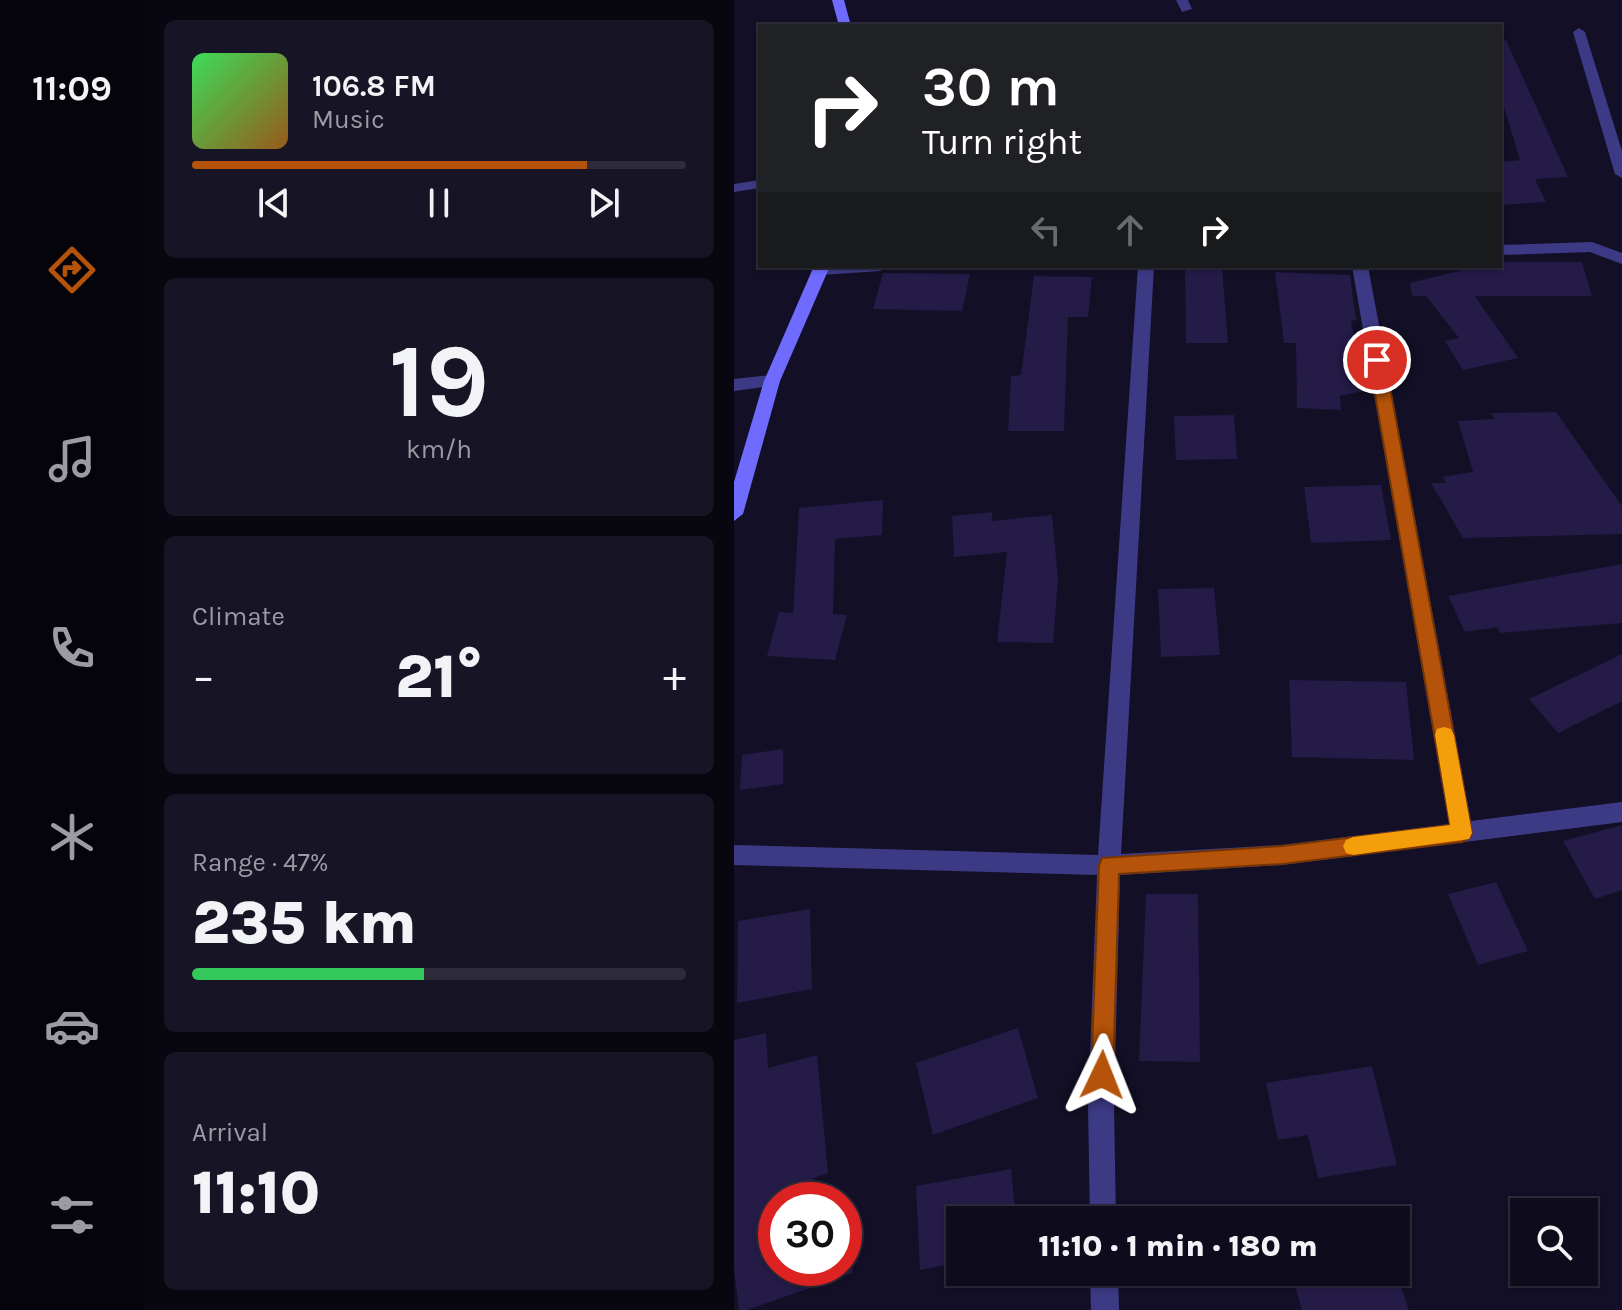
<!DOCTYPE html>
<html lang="en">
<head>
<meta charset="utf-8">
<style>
	:root { --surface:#0e0b1c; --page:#171425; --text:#f1f3f6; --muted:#9b9ba3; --line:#2e2b3b; --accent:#b45309 }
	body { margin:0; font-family:Karla,sans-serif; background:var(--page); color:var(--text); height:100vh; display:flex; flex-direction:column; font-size:30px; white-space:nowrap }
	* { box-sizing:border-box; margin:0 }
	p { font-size:26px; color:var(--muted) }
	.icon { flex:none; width:44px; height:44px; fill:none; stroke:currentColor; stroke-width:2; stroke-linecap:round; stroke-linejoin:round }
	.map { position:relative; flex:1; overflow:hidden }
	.sheet { display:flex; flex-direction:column; gap:20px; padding:20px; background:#08060f; width:590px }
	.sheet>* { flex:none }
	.hud { position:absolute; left:24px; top:24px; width:744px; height:244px; border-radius:0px; box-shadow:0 2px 6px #0004,0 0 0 2px var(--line); background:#202124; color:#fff; overflow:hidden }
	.controls { position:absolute; left:776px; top:1198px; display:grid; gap:16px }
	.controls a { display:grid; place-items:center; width:88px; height:88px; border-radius:0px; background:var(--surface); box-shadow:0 2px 6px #0004,0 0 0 2px var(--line); font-size:40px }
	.speed { position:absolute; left:24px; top:1182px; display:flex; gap:16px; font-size:40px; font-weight:700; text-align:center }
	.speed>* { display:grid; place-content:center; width:104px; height:104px; border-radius:50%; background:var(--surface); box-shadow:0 2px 6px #0004,0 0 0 2px var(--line); line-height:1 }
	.speed .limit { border:12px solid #d22; background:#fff; color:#111 }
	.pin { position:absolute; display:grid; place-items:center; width:68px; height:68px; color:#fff; margin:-34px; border:4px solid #fff; border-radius:50%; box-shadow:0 2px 8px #0007 }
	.me { position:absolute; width:88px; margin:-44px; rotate:2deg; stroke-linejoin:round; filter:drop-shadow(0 0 6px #0008) }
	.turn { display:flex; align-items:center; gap:28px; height:168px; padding:0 32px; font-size:36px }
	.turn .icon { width:104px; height:104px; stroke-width:2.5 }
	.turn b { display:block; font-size:56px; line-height:68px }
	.lanes { display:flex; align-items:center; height:76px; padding:0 32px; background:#0003; justify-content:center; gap:40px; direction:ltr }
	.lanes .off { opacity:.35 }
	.big { font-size:60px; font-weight:800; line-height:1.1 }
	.sheet .card { flex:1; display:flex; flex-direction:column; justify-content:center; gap:12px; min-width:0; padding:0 28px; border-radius:12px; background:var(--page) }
	.sheet .dial { align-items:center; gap:0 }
	.dial b { font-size:104px; line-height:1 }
	.song { display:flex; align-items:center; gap:24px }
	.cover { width:96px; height:96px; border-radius:12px; background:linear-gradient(135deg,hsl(130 70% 55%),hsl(30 70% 35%)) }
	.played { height:8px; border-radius:4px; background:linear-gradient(90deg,var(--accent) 80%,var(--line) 80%) }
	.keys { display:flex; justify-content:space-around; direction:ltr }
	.heat { display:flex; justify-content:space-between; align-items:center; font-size:44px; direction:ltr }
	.charge { height:12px; border-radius:6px; background:linear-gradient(90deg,#34c759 47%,var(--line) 0) }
	.trip { position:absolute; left:212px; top:1206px; width:464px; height:80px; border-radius:0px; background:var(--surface); box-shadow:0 2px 6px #0004,0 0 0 2px var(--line); font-weight:800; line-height:80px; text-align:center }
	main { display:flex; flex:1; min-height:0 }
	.menu { display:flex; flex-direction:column; width:144px; justify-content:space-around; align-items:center; background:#06040b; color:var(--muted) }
	.menu .icon { width:56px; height:56px }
	.menu .on { color:var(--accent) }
	.menu b { font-size:36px; color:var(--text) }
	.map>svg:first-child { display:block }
	.building { fill:#241b47 }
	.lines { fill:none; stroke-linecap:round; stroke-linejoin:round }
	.minor { fill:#3d3a85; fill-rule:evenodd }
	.secondary { fill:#6f6bff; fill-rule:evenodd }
	.route { fill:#b45309; stroke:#753606; stroke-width:2 }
	.slow { fill:#f59e0b }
</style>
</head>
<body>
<main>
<nav class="menu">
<b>11:09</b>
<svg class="icon on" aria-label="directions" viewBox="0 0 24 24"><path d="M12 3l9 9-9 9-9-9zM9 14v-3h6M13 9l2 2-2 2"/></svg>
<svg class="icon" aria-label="music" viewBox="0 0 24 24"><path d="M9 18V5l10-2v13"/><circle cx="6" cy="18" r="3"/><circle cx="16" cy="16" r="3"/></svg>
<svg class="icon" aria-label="phone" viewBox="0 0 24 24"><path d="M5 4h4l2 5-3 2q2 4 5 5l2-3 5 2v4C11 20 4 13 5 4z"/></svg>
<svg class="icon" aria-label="climate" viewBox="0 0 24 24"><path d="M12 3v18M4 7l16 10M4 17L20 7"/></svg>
<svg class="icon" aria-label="car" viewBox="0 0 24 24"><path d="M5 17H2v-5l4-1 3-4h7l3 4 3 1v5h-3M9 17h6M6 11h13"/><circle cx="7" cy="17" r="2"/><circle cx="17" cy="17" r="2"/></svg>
<svg class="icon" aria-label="filters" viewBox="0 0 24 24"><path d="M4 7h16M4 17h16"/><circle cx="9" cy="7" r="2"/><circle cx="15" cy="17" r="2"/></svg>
</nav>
<section class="sheet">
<div class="card">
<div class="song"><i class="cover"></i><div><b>106.8 FM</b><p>Music</p></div></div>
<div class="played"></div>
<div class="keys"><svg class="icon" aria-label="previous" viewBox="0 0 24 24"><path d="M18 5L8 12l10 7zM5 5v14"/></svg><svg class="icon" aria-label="pause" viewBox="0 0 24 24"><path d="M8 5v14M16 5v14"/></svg><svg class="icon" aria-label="next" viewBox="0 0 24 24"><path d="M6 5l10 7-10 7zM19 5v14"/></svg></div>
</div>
<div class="card dial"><b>19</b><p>km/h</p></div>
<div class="card"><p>Climate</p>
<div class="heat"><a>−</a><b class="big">21°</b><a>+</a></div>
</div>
<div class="card"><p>Range · 47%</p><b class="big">235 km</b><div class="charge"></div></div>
<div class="card"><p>Arrival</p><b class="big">11:10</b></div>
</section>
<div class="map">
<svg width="888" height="1310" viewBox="0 0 888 1310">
	<rect width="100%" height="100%" fill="#130f26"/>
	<!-- building -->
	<g class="building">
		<path d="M772,40L834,177L801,179L812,202L766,205V162L786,160L766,93V42Z"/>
		<path d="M766,262H848L858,296H741L784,358L729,370L711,341L725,338L692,296H678L676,283L746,266H766Z"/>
		<path d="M451,266H488L494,343H452Z"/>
		<path d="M541,272L616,275L622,320L617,321L630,391L606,396L607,410L563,408L562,343H550Z"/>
		<path d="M149,273L236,274L228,311L139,309Z"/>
		<path d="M300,276L358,277L354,317H334L330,431H274L277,376L287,375Z"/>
		<path d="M822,412L888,506V534L729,538L697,483H712L709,477L739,472L724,421L761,419L757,413Z"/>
		<path d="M500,415L503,459L442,460L440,416Z"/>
		<path d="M647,485L657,540L577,543L570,487Z"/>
		<path d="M149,500L148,535L101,539L99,614L113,615L101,660L33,656L45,612L59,613L65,508Z"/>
		<path d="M258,512V521L318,515L324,579L319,643L263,642L273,552L220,557L218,516Z"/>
		<path d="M888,564V623L766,633L764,627L731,632L714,596Z"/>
		<path d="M480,588L486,655L427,657L424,589Z"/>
		<path d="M888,654V701L824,733L795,699Z"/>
		<path d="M555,680L672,682L680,760L558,757Z"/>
		<path d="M49,749V784L6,790L8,755Z"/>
		<path d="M888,825V890L861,899L829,841Z"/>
		<path d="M762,882L794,951L744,965L714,894Z"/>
		<path d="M412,894H464L466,1062L405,1061Z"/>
		<path d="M76,909L78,989L3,1003L4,921Z"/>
		<path d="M284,1028L304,1098L199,1135L182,1063Z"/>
		<path d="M32,1033L34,1068L83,1055L94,1173L80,1178L86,1200H42V1268H118L119,1273L13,1310H5L0,1269V1040Z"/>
		<path d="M638,1066L663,1165L584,1178L574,1135L544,1140L532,1083Z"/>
		<path d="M277,1169L282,1220H226V1262L186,1270L182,1186Z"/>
		<path d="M557,1272H662L675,1310H568Z"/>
	</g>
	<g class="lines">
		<!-- minor -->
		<g class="minor">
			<path d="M442,0H454L458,9L448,12Z"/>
			<path d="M845,28L851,32L888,151V178L881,174L839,32Z"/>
			<path d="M26,180V188L0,192V184Z"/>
			<path d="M858,242L888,253V264L856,252L766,255V245Z"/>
			<path d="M154,266L146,271L87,275L79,270L84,266Z"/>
			<path d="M404,266H420L387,854L548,845L715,824L618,266H634L737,821L888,802V822L548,865L386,875L380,1105L382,1220H356L354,1105L363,875L0,865V845L364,855Z"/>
			<path d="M38,375L44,377L46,381L44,385L0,391V379Z"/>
			<path d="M356,1272H384L385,1310H357Z"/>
		</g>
		<!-- secondary -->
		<g class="secondary">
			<path d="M98,0H110L117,26H105Z"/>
			<path d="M80,266H96L46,381L9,514L0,521V482L30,381Z"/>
		</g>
	</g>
	<!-- route -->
	<path class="route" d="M643,355L651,360L738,833L735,839L728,842L548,864L385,874L379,1075L376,1083L368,1087L360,1083L357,1075L365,865L368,858L548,846L716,825L635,360Z"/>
	<!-- slow -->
	<path class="slow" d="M710,727L717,729L720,735L738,833L735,839L619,855L612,853L609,846L612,840L619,837L716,825L701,735L703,729Z"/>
</svg>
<div class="controls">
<a><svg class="icon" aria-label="search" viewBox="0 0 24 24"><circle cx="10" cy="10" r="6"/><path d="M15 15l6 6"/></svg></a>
</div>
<div class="speed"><div class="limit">30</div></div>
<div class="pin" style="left:643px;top:360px;background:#d93025"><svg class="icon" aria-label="arrive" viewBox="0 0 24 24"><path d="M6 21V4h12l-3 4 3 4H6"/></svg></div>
<svg class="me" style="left:368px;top:1075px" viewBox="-20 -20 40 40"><path d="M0-17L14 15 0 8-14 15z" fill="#b45309" stroke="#fff" stroke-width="4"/></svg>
<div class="trip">11:10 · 1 min · 180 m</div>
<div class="hud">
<div class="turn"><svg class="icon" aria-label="right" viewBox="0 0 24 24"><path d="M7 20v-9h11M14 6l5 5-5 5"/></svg><div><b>30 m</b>Turn right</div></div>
<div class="lanes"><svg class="icon off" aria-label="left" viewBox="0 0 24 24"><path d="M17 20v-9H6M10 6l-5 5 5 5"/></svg><svg class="icon off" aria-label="ahead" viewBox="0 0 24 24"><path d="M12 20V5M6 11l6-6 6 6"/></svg><svg class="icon" aria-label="right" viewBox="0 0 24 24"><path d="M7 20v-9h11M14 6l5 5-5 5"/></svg></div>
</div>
</div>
</main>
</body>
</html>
